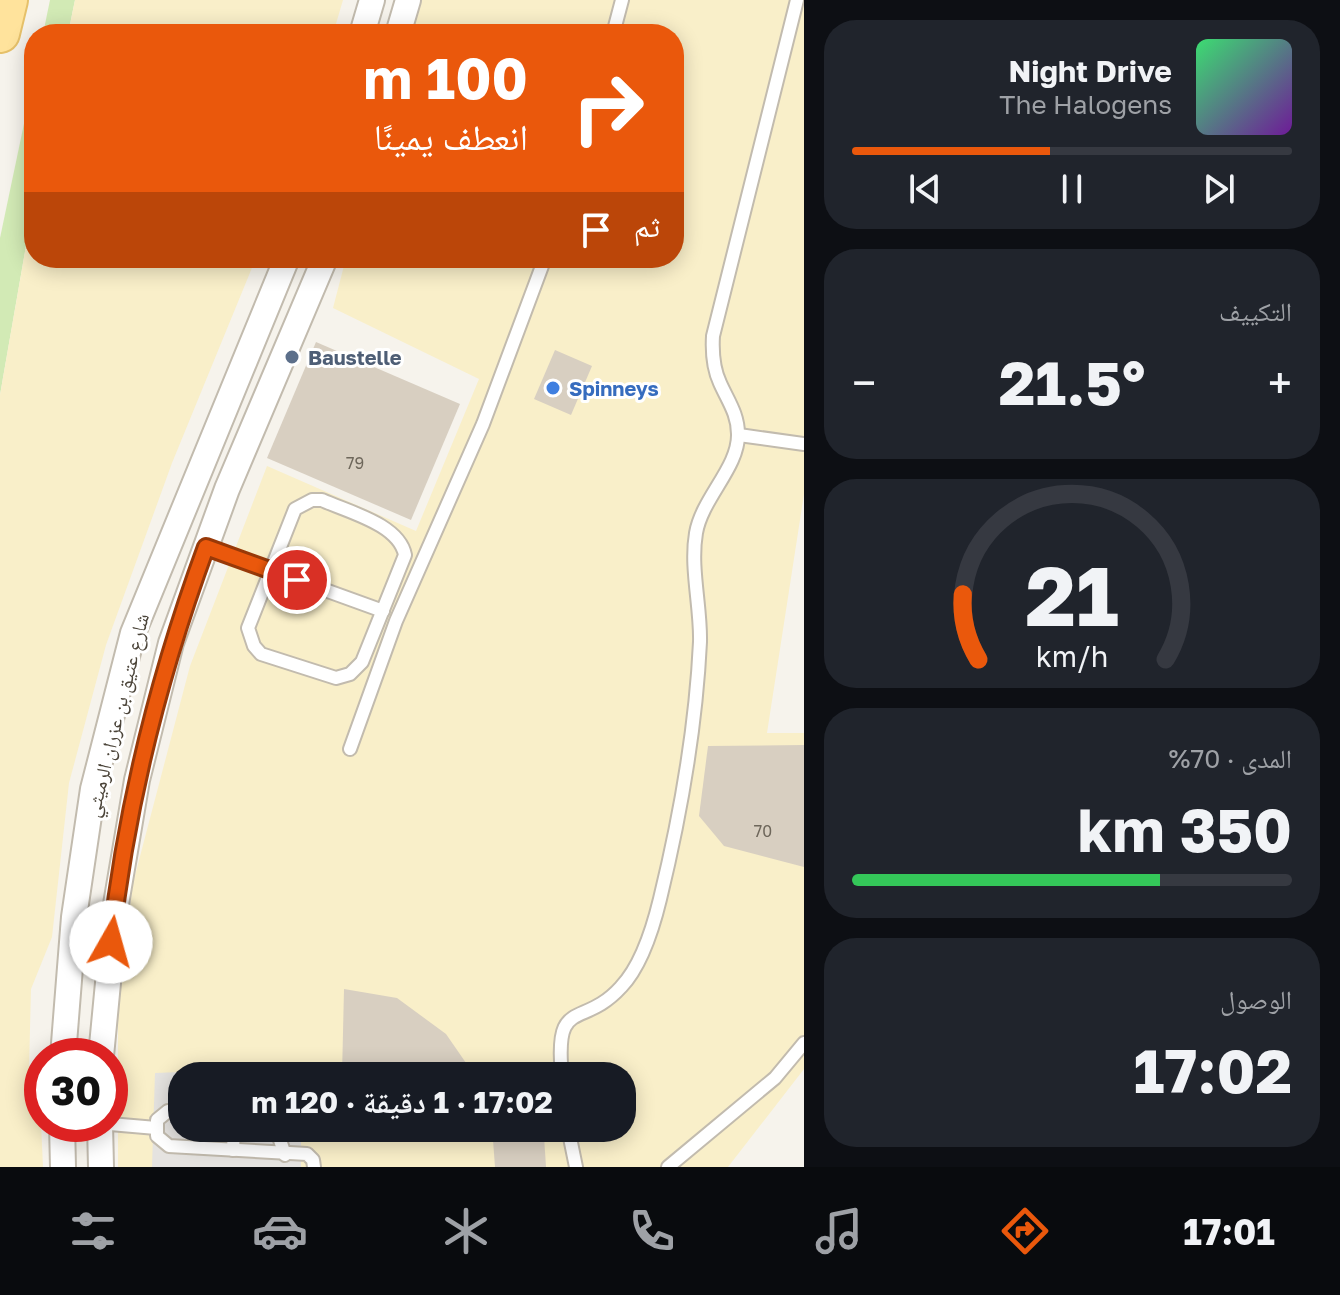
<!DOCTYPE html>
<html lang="ar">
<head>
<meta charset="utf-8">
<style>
	:root { --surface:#171b24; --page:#20242c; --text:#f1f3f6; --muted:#9ea1a6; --line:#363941; --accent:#ea580c }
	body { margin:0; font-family:"Golos Text","Noto Naskh Arabic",sans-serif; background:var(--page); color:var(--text); direction:rtl; height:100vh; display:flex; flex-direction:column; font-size:30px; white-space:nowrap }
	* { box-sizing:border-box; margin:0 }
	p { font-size:26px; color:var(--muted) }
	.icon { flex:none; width:44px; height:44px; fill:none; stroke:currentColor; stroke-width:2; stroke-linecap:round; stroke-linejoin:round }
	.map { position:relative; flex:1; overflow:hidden; direction:ltr }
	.side { display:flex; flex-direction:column; gap:20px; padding:20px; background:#0d0f14; width:536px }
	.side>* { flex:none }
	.hud { position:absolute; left:24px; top:24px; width:660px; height:244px; border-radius:32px; box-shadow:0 4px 20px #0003; direction:rtl; background:#ea580c; color:#fff; overflow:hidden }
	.speed { position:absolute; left:24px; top:1038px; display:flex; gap:16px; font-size:40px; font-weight:700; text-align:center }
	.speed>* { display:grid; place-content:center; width:104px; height:104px; border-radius:50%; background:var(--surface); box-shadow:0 4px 20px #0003; line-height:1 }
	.speed .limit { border:12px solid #d22; background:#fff; color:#111 }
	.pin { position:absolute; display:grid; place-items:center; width:68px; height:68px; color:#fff; margin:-34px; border:4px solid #fff; border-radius:50%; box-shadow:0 2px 8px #0007 }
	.me { position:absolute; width:88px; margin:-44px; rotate:7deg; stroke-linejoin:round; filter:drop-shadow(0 0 6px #0008) }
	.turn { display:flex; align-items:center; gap:28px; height:168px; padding:0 24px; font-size:36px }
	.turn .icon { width:104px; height:104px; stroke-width:2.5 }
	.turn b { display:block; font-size:56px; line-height:68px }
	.then { display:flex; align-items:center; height:76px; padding:0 24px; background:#0003; gap:16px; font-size:30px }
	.big { font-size:60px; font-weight:700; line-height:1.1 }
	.side .widget { flex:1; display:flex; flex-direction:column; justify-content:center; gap:12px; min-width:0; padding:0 28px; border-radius:32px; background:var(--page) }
	.side .dial { align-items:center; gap:0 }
	.dial svg { height:208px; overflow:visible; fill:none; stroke:var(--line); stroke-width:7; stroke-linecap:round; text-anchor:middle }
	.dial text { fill:var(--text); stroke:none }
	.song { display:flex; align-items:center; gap:24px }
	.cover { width:96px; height:96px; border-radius:12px; background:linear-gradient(135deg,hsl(140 70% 55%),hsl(280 70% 35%)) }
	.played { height:8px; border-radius:4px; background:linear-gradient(90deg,var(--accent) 45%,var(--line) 45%) }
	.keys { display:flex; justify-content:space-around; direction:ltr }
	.heat { display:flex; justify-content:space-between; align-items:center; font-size:44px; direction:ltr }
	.charge { height:12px; border-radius:6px; background:linear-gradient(90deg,#34c759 70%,var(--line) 0) }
	.trip { position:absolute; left:168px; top:1062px; width:468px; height:80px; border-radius:32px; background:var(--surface); box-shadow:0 4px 20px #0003; font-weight:700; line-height:80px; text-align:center; direction:rtl }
	.tab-bar { display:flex; height:128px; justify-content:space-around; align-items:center; background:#090b0e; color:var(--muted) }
	.tab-bar .icon { width:56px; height:56px }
	.tab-bar .on { color:var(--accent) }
	.tab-bar b { font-size:36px; color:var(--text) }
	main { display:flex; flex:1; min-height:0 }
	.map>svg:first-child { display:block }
	.green { fill:#d2eab5 }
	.sand { fill:#f9efc9; fill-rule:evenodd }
	.parking { fill:#e5e3e0 }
	.building { fill:#d8cfc1 }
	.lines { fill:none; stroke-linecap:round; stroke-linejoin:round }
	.lane-casing { stroke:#c2bbae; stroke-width:16 }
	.street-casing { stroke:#c2bbae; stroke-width:28 }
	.primary-casing { stroke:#e6c16a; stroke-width:42 }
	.lane { stroke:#fff; stroke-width:12 }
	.street { stroke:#fff; stroke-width:24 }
	.primary { stroke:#ffe39c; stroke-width:38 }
	.route-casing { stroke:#983908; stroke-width:20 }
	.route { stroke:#ea580c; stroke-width:14 }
	.service-dot { fill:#5c6f8a; stroke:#fff; stroke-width:3 }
	.shop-dot { fill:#3f7fe0; stroke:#fff; stroke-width:3 }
	.labels { text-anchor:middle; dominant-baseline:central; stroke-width:6; stroke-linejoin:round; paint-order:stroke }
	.number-label { font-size:16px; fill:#6e675b }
	.service-label { font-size:20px; font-weight:bold; fill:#4e5e75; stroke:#fff; text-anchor:start }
	.shop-label { font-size:20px; font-weight:bold; fill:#366cbe; stroke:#fff; text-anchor:start }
	.street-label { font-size:20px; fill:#4b4439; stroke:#fff }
</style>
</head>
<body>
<main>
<section class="side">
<div class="widget">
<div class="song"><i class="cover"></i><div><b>Night Drive</b><p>The Halogens</p></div></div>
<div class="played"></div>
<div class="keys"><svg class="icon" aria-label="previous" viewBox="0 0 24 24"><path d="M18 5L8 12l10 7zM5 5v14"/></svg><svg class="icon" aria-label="pause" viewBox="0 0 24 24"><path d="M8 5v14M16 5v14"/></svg><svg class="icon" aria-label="next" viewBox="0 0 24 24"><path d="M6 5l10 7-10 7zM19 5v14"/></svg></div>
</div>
<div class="widget"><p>التكييف</p>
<div class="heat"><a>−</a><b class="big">21.5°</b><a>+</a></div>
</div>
<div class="widget dial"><svg viewBox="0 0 100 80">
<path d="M14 69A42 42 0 1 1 86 69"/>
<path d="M14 69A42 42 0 0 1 8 44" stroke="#ea580c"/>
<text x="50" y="56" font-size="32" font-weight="700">21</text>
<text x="50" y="72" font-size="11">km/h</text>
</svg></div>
<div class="widget"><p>المدى · 70%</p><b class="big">350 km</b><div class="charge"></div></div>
<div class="widget"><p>الوصول</p><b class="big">17:02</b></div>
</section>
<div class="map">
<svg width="804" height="1167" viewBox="0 0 804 1167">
	<rect width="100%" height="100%" fill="#f6f3ec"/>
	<!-- green -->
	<g class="green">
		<path d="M50,0H75L68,34H43Z"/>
		<path d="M34,76V200L0,395V238Z"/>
	</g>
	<!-- sand -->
	<g class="sand">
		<path d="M75,0H343L333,34H68Z"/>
		<path d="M417,0H804V494L767,733H804V1069L728,1167H118V1001L133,883L190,666L267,466L416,531L479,379L333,308L346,258H674V34H408ZM182,1076H622V1128H182Z"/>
		<path d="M34,200V258H256L172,463L106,645L69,783L52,937L31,989L29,1069L41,1123L43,1167H0V395Z"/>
	</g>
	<!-- parking -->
	<path class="parking" d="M302,1067V1076H182V1128H301V1167H152L155,1073Z"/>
	<!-- building -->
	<g class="building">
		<path d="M316,342L460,404L411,520L267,458Z"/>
		<path d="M555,350L592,366L571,415L534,399Z"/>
		<path d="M804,745V867L724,846L699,816L708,746Z"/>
		<path d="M344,989L397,998L446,1034L475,1076H342Z"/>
		<path d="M544,1136L546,1167H495L493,1140Z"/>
	</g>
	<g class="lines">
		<!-- lane casing -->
		<g class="lane-casing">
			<g id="lane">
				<path d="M613,34L622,0"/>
				<path d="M739,435L804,444"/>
				<path d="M312,500H322C348,512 399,524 405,555L362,662L350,674L336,678L261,654L254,646L248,628L295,509Z"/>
				<path d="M206,547L383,611"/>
				<path d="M350,749L396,621L483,424L545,258"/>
				<path d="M493,1072L497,1076"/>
				<path d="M562,1076C554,995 582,1030 621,987C642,965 653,928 660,899C680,817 696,726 700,642C701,607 690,568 696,533C702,498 739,467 738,434C738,414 728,401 720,383C713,368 712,353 713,336L797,0"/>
				<path d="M182,1110L168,1111L157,1120V1136L169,1146L307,1154L313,1160L314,1167"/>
				<path d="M110,1124L156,1128"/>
				<path d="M276,1128L285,1155"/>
				<path d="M568,1128L576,1167"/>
				<path d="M233,1150L234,1128"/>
				<path d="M668,1167L775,1078L804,1043"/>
			</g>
		</g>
		<!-- street casing -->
		<g class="street-casing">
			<g id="street">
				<path d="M362,34L372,0"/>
				<path d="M398,34L408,0"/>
				<path d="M63,1056L74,917L93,789L133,633L287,258"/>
				<path d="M101,1056L115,910L137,780L171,643L227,489L325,258"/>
				<path d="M62,1124L63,1167"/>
				<path d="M100,1124L101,1167"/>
			</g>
		</g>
		<!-- primary casing -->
		<g class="primary-casing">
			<path id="primary" d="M0,33L8,0"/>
		</g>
		<!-- lane -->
		<use href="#lane" class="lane"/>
		<!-- street -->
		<use href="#street" class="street"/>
		<!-- primary -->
		<use href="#primary" class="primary"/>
	</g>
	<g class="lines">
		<!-- route casing -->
		<g class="route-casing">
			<path id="route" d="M111,942C126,806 159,675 206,547L297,580"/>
		</g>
		<!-- route -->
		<use href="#route" class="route"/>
	</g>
	<!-- markers -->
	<circle class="service-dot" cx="292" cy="357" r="8"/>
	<circle class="shop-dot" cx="553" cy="388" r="8"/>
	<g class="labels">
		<!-- number labels -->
		<g class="number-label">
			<text x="355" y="463">79</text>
			<text x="763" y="831">70</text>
		</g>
		<!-- service labels -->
		<g class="service-label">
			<text x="308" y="357">Baustelle</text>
		</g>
		<!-- shop labels -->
		<g class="shop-label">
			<text x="569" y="388">Spinneys</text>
		</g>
		<!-- street labels -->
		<g class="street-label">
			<text transform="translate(116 715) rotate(-76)">شارع عتيق بن عزران الرميثي</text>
		</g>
	</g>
</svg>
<div class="speed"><div class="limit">30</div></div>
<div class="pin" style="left:297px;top:580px;background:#d93025"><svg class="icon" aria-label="arrive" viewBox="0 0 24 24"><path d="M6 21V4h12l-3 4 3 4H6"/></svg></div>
<svg class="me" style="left:111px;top:942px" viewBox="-20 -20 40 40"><circle r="19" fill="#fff"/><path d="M0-13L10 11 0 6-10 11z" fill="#ea580c"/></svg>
<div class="trip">17:02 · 1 دقيقة · 120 m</div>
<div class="hud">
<div class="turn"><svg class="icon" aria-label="right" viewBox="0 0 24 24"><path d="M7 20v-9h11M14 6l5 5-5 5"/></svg><div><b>100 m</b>انعطف يمينًا</div></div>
<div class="then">ثم<svg class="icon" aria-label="arrive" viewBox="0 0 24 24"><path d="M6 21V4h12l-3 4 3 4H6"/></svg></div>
</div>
</div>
</main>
<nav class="tab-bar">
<b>17:01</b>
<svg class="icon on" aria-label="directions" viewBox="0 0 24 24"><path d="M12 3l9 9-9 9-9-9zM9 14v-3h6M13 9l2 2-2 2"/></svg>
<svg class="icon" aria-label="music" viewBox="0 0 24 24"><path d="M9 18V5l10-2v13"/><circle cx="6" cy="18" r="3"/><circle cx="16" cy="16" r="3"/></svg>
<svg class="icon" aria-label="phone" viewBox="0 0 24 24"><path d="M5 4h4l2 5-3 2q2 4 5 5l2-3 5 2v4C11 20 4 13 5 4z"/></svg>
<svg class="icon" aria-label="climate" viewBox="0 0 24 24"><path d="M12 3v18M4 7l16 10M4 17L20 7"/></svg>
<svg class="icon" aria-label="car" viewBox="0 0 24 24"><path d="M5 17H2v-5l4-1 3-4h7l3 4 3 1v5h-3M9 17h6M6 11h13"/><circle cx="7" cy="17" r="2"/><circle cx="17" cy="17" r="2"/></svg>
<svg class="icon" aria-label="filters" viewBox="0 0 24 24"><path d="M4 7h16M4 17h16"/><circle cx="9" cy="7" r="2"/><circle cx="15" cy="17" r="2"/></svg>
</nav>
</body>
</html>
